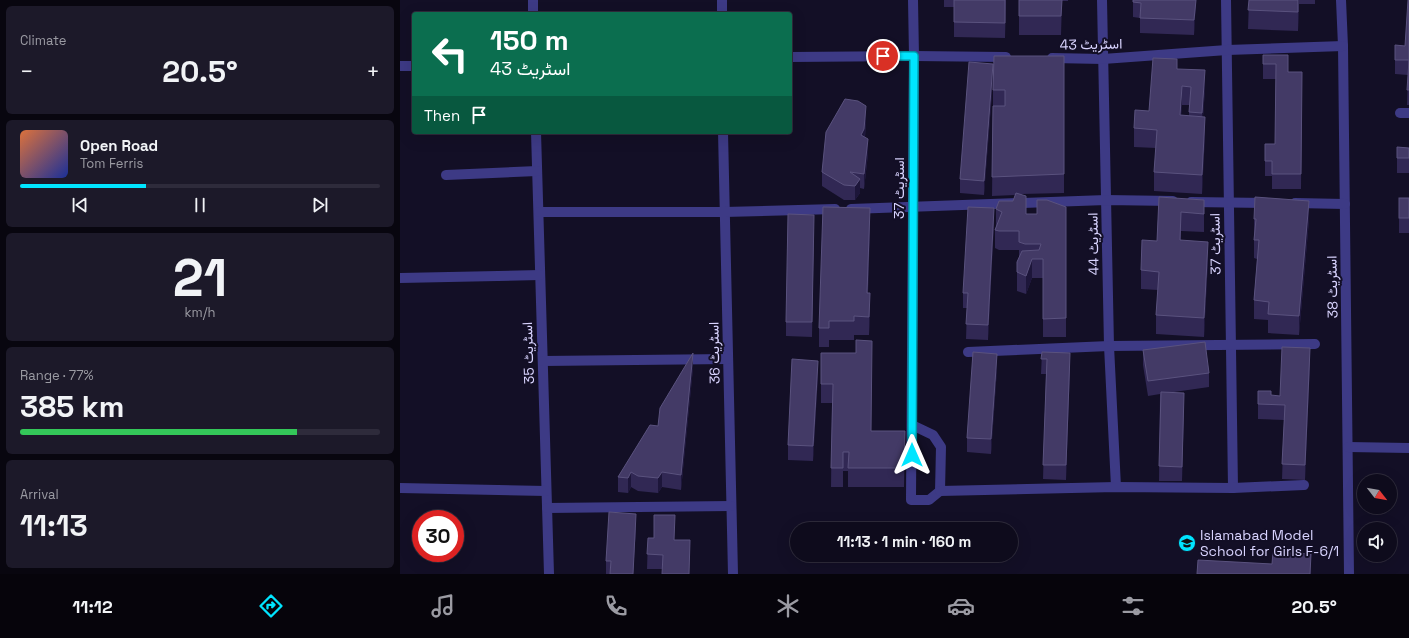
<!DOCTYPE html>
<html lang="en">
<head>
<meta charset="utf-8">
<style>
	:root { --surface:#0e0b1c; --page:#1c1929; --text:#f1f3f6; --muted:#9b9ba3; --line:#2e2b3b; --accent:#00e5ff }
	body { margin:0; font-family:"Space Grotesk",Vazirmatn,sans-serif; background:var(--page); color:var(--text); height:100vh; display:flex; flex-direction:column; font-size:15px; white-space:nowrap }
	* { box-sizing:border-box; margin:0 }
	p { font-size:13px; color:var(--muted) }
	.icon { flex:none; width:22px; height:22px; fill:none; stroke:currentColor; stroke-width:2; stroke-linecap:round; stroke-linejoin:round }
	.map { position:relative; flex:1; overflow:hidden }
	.side { display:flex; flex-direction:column; gap:6px; padding:6px; background:#08060f; width:400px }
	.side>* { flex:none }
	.hud { position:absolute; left:12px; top:12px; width:380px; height:122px; border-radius:4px; box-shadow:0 4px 16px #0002,0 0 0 1px var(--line); background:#0b6e4f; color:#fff; overflow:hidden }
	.needle { width:26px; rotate:121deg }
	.buttons { position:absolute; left:957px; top:474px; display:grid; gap:8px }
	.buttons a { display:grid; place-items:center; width:40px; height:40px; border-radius:50%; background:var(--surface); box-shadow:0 4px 16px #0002,0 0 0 1px var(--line); font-size:20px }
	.speed { position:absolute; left:12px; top:510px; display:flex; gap:8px; font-size:20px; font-weight:700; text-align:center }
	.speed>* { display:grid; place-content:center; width:52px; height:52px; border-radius:50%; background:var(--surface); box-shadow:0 4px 16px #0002,0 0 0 1px var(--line); line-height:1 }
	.speed .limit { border:6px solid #d22; background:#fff; color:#111 }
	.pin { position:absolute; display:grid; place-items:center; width:34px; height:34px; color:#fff; margin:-17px; border:2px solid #fff; border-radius:50%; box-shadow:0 1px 4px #0007 }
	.me { position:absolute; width:44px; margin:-22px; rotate:0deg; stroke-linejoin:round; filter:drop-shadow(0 0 3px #0008) }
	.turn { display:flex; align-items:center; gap:14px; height:84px; padding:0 12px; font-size:18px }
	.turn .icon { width:52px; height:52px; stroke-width:2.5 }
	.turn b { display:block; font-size:28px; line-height:34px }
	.then { display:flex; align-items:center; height:38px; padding:0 12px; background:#0003; gap:8px; font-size:15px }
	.big { font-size:30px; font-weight:700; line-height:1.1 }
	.side .card { flex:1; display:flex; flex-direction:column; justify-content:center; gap:6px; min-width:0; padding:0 14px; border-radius:6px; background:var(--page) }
	.side .dial { align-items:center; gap:0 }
	.dial b { font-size:52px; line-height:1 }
	.song { display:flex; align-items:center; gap:12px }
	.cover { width:48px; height:48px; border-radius:6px; background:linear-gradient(135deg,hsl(20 70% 55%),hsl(230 70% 35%)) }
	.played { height:4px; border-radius:2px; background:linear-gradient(90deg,var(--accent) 35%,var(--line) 35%) }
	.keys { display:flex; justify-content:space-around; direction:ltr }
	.heat { display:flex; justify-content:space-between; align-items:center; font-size:22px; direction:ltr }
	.charge { height:6px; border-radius:3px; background:linear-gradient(90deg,#34c759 77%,var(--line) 0) }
	.trip { position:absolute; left:390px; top:522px; width:228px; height:40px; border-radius:20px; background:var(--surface); box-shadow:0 4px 16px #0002,0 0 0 1px var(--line); font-weight:700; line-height:40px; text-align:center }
	.menu { display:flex; height:64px; justify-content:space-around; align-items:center; background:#06040b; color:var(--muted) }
	.menu .icon { width:28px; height:28px }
	.menu .on { color:var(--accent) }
	.menu b { font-size:18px; color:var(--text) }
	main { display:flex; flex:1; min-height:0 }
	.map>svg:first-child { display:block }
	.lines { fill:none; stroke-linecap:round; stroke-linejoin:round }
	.street { stroke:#3d3a85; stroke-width:10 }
	.wall { fill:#312854; fill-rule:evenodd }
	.shaded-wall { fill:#1d163a }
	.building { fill:#433a66; stroke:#5a527e }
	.route-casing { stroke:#0095a6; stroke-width:10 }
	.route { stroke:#00e5ff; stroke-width:7 }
	.labels { text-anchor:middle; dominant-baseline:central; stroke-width:4; stroke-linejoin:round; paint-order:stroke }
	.street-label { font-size:14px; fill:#d9d4ff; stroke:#130f26 }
	.poi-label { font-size:14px; fill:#d9d4ff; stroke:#130f26; text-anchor:start }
</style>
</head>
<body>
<main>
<section class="side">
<div class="card"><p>Climate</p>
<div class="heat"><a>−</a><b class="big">20.5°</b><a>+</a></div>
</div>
<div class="card">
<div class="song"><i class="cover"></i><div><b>Open Road</b><p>Tom Ferris</p></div></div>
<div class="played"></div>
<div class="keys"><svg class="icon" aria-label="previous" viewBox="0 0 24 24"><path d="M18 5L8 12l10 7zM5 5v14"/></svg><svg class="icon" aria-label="pause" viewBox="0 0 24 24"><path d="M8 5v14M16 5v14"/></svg><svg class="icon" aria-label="next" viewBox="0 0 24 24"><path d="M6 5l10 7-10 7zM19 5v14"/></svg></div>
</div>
<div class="card dial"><b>21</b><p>km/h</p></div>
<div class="card"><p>Range · 77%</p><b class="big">385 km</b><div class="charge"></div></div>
<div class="card"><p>Arrival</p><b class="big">11:13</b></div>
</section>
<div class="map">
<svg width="1009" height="574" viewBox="0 0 1009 574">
	<rect width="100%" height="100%" fill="#130f26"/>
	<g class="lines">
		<!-- street -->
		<g class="street">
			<path d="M133,0V14"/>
			<path d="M702,0L709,346L716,487"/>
			<path d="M826,0L833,488"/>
			<path d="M941,0L943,46L949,574"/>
			<path d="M322,14V0"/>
			<path d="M390,57L514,56L606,57"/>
			<path d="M652,58L703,59L827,50L943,46"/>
			<path d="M0,66H14"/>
			<path d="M1000,113H1009"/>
			<path d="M136,132L149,574"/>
			<path d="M323,132L333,574"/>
			<path d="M46,175L137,171"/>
			<path d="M791,202L867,203"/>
			<path d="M895,203L945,204"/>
			<path d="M451,209L706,200L773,201"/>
			<path d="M139,212H324L435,209"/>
			<path d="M0,278L140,275"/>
			<path d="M568,352L709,346L915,344"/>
			<path d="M143,361L328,359"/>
			<path d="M512,425L533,435L541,447L540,491L529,500H511L514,56L513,0"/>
			<path d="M948,447L1009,448"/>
			<path d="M0,488L146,491"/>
			<path d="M540,491L716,487L833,488L904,485"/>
			<path d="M147,508L331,506"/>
		</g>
	</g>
	<!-- wall -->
	<g class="wall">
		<path d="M544,0H606L605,38L554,37V7H544Z"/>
		<path d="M619,0H668V1H662L661,35H619Z"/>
		<path d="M733,0H796L794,35L740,33V18L733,17Z"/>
		<path d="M849,0H915V4H899L898,31L848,29Z"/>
		<path d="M1009,0V105H1007L1008,75L995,74V60L1005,46Z"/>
		<path d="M863,55L888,72H902L901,189H872V176H865V144H875L876,79H863Z"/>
		<path d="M664,56V193L621,194L626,214H637L666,207V337H643V278H632L626,294L617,291V262L619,258V250H599L595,248V230L596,227V209L613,201L615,195L592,196L593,106V80L584,195L560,193V179L593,64Z"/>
		<path d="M777,69L805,89L803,117L805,135L802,194L754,191V172L756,148L734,147V128L749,111ZM782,105H789V116L781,115Z"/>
		<path d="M466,120L465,138L468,154L464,189L460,188V193L455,200H444L422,186V172Z"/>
		<path d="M997,147L1009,148V173H997Z"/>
		<path d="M759,197L804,200V232L781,231V240L808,260L804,337L756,334V315L758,290L741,289V270L757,241Z"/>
		<path d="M1009,198V233H999V218Z"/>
		<path d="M854,219L909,220L899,335L868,333V320L854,319V300L857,259L854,258Z"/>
		<path d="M594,223L588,340L566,339L567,308H563V293Z"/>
		<path d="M470,227L468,293L470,311L469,335H454V340H429V347H419V328Z"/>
		<path d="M414,230L412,337L386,336V322Z"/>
		<path d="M743,350L809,373V387L774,392L784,407L782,481H759L760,394L748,396L743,365Z"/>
		<path d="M642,352L670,368L666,480L643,479L646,374H641Z"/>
		<path d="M421,353L471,431H505L504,487H448V471H443V487H431L432,403H421Z"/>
		<path d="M910,363L905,480L882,479L884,420L858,419V404L880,396Z"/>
		<path d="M293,368L281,490L262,487L258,493L238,491L231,487L228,493L218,492V477L258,426Z"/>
		<path d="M597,369L591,454L567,452V438Z"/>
		<path d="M418,375L413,461L388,460V445Z"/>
		<path d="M275,515L262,569H247L248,538H254Z"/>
		<path d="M236,528L233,574H206V561Z"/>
	</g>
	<!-- shaded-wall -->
	<g class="shaded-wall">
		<path d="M796,0L794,35V20Z"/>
		<path d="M898,0H899L898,31Z"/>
		<path d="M593,64V79L584,195V181Z"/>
		<path d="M805,70V89L802,132V113Z"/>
		<path d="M782,86V105L780,134V115Z"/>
		<path d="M466,106V120L464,144L461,135Z"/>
		<path d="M805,117V135L802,194V175Z"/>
		<path d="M468,139V154L464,189V174Z"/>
		<path d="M460,179V193L455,200V186Z"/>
		<path d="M909,201V220L899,335V316Z"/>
		<path d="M470,208V227L467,311V293Z"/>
		<path d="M594,208V223L588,340V325Z"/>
		<path d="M781,212V231L780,259V240Z"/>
		<path d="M808,242V260L804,337V318Z"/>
		<path d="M632,259V278L626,294V276Z"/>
		<path d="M470,293V311L469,335V317Z"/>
		<path d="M910,348V363L905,480V465Z"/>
		<path d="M293,353V368L281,490V475Z"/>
		<path d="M670,353V368L666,480V465Z"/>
		<path d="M597,354V369L591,454V439Z"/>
		<path d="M418,361V375L413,461V446Z"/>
		<path d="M784,393V407L782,481V467Z"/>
		<path d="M231,472V487L228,493V478Z"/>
		<path d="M262,472V487L258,493V478Z"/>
		<path d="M236,514V528L233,574Z"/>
		<path d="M911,554V574H910Z"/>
	</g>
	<!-- building -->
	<g class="building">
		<path d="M554,0H605V23L554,22Z"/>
		<path d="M619,0H662L661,16H619Z"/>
		<path d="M733,0H796L794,20L740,18L741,3L733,2Z"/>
		<path d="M849,0H898V12L848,10Z"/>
		<path d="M1008,0H1009V90H1007L1009,60H995V45L1005,46Z"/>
		<path d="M863,55H888V72H902L901,174H872V161H865V144H875L876,64H863Z"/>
		<path d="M594,56H664V174L592,177L593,106H605V90H593Z"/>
		<path d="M753,58L777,59V69L805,70L802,113L789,112L791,87L782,86L780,115L805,117L802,175L754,172L757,130L734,128L735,110L749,111Z"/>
		<path d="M569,62L593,64L584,181L560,179Z"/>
		<path d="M445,99L458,101L466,106L464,129L461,135L468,139L464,174L450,172L460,179L455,186L444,185L422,172L426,132Z"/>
		<path d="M997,147L1009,148V158H997Z"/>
		<path d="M616,193L626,196V214H637V200H647L666,207V318L643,319V259H632L626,276L617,272V262L622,251L639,250L641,244H625L619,242V231H599L595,230L602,212L596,209L599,201H613Z"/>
		<path d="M759,197L804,200V214L781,212L780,240L808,242L804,318L756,315L759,272L741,270L742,240L757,241Z"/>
		<path d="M855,197L909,201L899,316L868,314L869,302L854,300L859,240H854L856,219H854Z"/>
		<rect x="999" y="198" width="10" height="20"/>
		<path d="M423,207L470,208L467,293H470L469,317L454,316V321H429V328H419Z"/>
		<path d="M568,207L594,208L588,325L566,324L568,293H563Z"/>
		<path d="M388,214L414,215L412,322H386Z"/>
		<path d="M456,340L472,341L471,431H505L504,468H448L449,452H443V468H431L433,384H421V353H456Z"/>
		<path d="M805,342L809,373L748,381L743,350Z"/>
		<path d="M882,347L910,348L905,465L882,464L885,405L858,404V391H871V395L880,396Z"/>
		<path d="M573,352L597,354L591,439L567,438Z"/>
		<path d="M642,352L670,353L666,465H643L647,359H641Z"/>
		<path d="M293,353L281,475L262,472L258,478L238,476L231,472L228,478L218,477L250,425L258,426L260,408Z"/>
		<path d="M392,359L418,361L413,446L388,445Z"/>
		<path d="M761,392L784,393L782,467L759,466Z"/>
		<path d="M209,512L236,514L233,574H210L211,561H206Z"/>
		<path d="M254,515H275L274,540H290L289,574H262L263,555L247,554L248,538H254Z"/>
		<path d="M873,552L911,554L910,574H797L798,560L872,564Z"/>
	</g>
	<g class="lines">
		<!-- route casing -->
		<g class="route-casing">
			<path id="route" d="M483,56H514L512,455"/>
		</g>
		<!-- route -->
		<use href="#route" class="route"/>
	</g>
	<!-- icons -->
	<defs>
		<g id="school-disc" transform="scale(0.9)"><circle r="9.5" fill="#00e5ff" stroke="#130f26"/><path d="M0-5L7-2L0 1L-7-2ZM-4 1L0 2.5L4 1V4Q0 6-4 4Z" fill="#111"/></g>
	</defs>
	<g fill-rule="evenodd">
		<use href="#school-disc" x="787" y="543"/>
	</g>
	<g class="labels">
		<!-- street labels -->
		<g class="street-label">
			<text transform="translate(691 44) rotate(-1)">اسٹریٹ 43</text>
			<text transform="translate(499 188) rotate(-90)">اسٹریٹ 37</text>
			<text transform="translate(693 244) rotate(-91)">اسٹریٹ 44</text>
			<text transform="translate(815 244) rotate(-91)">اسٹریٹ 37</text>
			<text transform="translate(932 287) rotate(-91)">اسٹریٹ 38</text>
			<text transform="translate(128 353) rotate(-92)">اسٹریٹ 35</text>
			<text transform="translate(314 353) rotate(-91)">اسٹریٹ 36</text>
		</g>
		<!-- poi labels -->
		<g class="poi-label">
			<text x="800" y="535">Islamabad Model<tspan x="800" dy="16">School for Girls F-6/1</tspan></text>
		</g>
	</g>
</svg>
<div class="buttons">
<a><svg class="needle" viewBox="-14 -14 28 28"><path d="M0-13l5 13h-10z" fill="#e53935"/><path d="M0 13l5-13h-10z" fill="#9b9ba3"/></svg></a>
<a><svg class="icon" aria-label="sound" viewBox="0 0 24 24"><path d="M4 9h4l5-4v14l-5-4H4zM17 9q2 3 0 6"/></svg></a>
</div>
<div class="speed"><div class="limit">30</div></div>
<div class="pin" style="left:483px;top:56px;background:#d93025"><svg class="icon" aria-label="arrive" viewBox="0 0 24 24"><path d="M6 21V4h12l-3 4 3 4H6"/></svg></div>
<svg class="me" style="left:512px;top:455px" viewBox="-20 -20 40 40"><path d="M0-17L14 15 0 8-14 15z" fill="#00e5ff" stroke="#fff" stroke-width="4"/></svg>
<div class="trip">11:13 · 1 min · 160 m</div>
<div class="hud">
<div class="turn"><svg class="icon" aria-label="left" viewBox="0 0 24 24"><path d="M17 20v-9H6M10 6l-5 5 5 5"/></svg><div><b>150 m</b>اسٹریٹ 43</div></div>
<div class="then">Then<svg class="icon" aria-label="arrive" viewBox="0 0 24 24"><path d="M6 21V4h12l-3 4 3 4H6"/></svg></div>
</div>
</div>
</main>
<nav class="menu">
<b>11:12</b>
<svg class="icon on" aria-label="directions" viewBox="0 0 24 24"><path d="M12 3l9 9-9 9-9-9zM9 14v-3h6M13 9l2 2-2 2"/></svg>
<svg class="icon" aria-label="music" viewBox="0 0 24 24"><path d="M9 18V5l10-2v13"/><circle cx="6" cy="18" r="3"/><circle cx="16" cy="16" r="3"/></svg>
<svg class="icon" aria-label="phone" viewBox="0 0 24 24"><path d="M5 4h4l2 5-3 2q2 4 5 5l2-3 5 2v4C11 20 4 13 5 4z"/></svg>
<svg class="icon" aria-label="climate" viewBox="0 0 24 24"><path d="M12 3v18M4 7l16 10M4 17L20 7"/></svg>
<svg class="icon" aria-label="car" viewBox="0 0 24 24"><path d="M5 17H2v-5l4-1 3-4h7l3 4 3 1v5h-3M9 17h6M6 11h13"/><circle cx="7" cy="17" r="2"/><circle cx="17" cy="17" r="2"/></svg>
<svg class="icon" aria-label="filters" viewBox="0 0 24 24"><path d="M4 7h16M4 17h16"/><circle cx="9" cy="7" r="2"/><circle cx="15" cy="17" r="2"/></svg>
<b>20.5°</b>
</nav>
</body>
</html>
